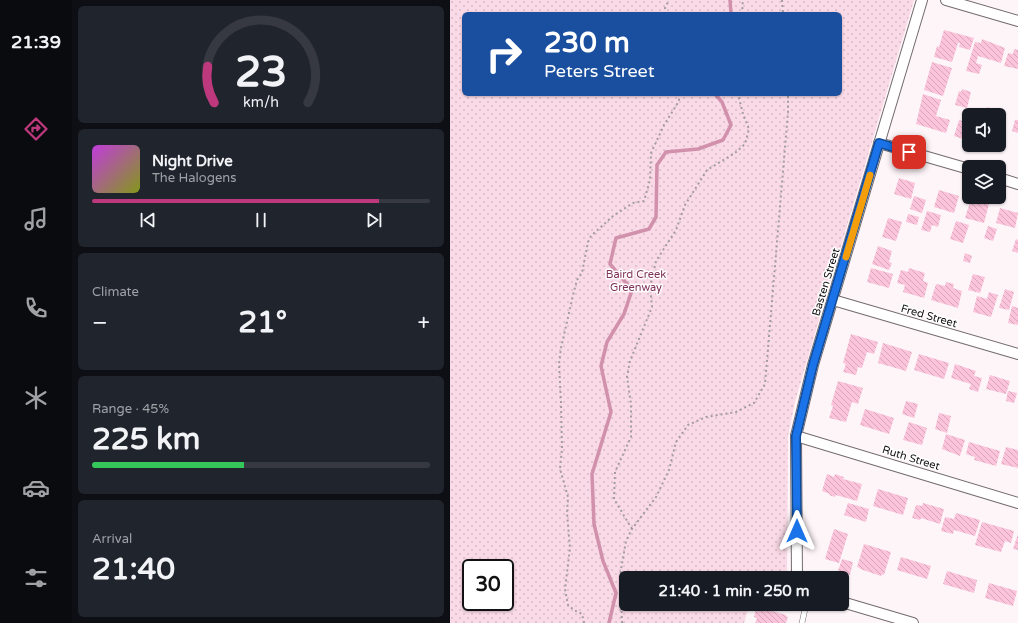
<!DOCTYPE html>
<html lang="en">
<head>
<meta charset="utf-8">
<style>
	:root { --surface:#171b24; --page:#20242c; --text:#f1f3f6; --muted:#9ea1a6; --line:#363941; --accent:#bd387d }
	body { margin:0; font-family:"Varela Round",sans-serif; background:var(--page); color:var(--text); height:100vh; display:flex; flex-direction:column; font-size:15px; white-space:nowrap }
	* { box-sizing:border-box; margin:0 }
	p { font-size:13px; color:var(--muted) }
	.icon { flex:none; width:22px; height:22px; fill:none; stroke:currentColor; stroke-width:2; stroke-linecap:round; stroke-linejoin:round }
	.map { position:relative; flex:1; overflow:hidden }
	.details { display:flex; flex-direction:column; gap:6px; padding:6px; background:#0d0f14; width:378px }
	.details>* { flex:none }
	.banner { position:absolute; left:12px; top:12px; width:380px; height:84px; border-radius:6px; box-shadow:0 1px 3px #0004; background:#1a4fa0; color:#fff; overflow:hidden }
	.tools { position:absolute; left:512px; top:108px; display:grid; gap:8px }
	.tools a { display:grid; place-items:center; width:44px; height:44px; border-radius:6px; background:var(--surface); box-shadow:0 1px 3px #0004; font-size:20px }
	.speed { position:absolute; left:12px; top:559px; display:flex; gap:8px; font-size:20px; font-weight:700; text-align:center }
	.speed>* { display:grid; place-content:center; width:52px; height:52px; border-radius:50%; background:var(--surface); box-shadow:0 1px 3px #0004; line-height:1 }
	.speed .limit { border:2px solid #111; border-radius:6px; background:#fff; color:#111 }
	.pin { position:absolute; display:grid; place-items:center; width:34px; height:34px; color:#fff; margin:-17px; border-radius:8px; box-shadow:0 2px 6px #0006 }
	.me { position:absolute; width:44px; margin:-22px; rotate:0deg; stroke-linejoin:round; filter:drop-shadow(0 0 3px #0008) }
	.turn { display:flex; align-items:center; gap:14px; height:84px; padding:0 16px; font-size:18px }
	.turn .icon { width:52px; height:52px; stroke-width:2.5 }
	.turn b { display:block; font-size:28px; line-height:34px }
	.big { font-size:30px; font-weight:700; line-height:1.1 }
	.details .widget { flex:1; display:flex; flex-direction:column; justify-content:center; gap:6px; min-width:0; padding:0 14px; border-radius:6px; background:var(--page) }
	.details .dial { align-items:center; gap:0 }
	.dial svg { height:104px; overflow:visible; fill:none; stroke:var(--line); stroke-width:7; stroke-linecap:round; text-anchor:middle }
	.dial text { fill:var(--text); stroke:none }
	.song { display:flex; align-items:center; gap:12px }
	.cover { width:48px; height:48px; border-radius:6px; background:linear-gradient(135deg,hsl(290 70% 55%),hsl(70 70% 35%)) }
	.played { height:4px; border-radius:2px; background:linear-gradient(90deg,var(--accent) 85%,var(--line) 85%) }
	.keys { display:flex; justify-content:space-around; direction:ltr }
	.heat { display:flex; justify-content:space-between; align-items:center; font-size:22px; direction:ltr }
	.charge { height:6px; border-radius:3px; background:linear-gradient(90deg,#34c759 45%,var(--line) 0) }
	.trip { position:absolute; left:169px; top:571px; width:230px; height:40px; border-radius:6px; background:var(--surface); box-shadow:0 1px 3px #0004; font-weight:700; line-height:40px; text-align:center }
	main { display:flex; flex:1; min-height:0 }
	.tab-bar { display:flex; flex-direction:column; width:72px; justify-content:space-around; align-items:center; background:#090b0e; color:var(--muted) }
	.tab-bar .icon { width:28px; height:28px }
	.tab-bar .current { color:var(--accent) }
	.tab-bar b { font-size:18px; color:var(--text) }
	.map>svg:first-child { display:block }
	.green { fill:url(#green-dots); fill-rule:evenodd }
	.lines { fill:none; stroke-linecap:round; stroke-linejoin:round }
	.stream { stroke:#d190ab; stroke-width:3.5 }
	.building { fill:url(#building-back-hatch) }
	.service-casing { stroke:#736b6e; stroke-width:6 }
	.minor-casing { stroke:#736b6e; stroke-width:12 }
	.path { stroke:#a29c9e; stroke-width:2; stroke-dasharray:2 3; stroke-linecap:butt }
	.service { stroke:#fff; stroke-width:5 }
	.minor { stroke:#fff; stroke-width:10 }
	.route-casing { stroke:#114b97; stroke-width:10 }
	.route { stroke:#1a73e8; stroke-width:7 }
	.slow { stroke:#f59e0b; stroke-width:7 }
	.labels { text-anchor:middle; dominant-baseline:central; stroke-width:3; stroke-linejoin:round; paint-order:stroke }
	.park-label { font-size:11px; fill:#803258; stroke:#fff }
	.street-label { font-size:11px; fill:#151213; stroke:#fff }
</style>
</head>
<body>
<main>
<nav class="tab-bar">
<b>21:39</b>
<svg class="icon current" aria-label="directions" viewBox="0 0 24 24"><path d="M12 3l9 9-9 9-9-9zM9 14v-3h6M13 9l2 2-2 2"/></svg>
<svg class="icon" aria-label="music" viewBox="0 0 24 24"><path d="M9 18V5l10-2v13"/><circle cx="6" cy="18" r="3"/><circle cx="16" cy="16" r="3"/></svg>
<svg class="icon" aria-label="phone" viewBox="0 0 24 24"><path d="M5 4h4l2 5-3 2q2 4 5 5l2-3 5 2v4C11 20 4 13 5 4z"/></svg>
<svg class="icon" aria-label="climate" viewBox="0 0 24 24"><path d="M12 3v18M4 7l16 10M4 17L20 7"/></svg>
<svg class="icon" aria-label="car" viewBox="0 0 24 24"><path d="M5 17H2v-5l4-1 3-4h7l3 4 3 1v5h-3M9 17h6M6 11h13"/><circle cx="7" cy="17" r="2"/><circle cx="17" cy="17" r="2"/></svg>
<svg class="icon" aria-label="filters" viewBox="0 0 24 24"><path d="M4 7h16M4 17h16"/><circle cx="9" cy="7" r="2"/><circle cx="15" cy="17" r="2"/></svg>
</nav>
<section class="details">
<div class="widget dial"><svg viewBox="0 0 100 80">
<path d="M14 69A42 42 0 1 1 86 69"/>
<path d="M14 69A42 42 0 0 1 9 41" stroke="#bd387d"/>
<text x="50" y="56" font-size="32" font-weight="700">23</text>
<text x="50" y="72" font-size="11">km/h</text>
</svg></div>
<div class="widget">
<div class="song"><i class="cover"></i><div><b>Night Drive</b><p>The Halogens</p></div></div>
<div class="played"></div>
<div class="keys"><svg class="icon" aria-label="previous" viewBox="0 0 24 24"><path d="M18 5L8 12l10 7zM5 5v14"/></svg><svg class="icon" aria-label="pause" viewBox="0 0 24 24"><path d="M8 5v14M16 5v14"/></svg><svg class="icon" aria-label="next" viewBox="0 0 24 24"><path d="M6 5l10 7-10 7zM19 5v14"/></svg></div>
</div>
<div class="widget"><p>Climate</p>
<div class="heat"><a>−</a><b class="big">21°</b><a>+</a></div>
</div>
<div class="widget"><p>Range · 45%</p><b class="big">225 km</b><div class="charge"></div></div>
<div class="widget"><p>Arrival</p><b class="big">21:40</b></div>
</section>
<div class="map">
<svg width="568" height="623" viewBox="0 0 568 623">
	<defs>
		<pattern id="green-dots" width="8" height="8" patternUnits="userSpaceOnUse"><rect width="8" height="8" fill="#fadae6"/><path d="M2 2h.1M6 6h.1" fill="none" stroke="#d5bac4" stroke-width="1.8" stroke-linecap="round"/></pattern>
		<pattern id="building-back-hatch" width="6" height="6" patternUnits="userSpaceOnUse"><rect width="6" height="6" fill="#fbc4da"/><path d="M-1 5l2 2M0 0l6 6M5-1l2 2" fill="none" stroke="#d6a7ba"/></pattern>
	</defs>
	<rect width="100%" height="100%" fill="#fef5f9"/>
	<!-- green -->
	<path class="green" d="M0,0H464L353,374L345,402L338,436L337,578H176V604H300L294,623H0ZM14,14H390V94H14ZM21,568H55V602H21Z"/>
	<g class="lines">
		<!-- stream -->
		<g class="stream">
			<path d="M280,0L281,14"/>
			<path d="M159,623L166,593L153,561L144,524L142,474L161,412L151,366L157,342L174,314L182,290L160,264L166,238L199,229L206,217L207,165L216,152L248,149L273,140L281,125L272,102L265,94"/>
		</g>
	</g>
	<!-- building -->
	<g class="building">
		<path d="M494,30L524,38L520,50L509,47L510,43H508L502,62L484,57L487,46L489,47Z"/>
		<path d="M532,39L555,48L551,63L528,56L526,63L532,65L529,74L516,71L525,42L531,43Z"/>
		<path d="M564,49L568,50V69L554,66L558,53L563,54Z"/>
		<path d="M482,62L502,68L493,96L474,90Z"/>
		<path d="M512,89L521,92L517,108L505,105L509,91L511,92Z"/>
		<path d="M473,94L491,100L486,116L500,120L496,133L466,124Z"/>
		<path d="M537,107L549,111L547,115H535Z"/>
		<path d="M509,120L519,123V141L504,136Z"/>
		<path d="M565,120H568V133L562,131Z"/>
		<path d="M549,132L556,134L551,151L533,145H549Z"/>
		<path d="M449,178L465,183L461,199L444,194Z"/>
		<path d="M489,190L509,196L504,213L484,207Z"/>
		<path d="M464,196L476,200L472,213L460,209Z"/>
		<path d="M521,199L539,204L534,223L515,218Z"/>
		<path d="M550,208L568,213L565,228L546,223Z"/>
		<path d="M477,211L491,215L488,227L482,225L480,232L471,230Z"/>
		<path d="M458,214L469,217L467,225L456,222Z"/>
		<path d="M438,218L452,222L446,241L432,237Z"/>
		<path d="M506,221L519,225L513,243L500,239Z"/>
		<path d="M538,226L547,229L543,241L534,238Z"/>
		<path d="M566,239L568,240V253L562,251Z"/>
		<path d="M428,246L442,251L439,262L442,263L439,270L422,264Z"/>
		<path d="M515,253L522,256L520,263L513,261Z"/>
		<path d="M421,268L443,274L439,288L417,282Z"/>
		<path d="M459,268L475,273L473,281L478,283L474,298L453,292L455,285L447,283L451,270L458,272Z"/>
		<path d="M523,274L535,277L530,293L518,290Z"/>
		<path d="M496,282L504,284L503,288L512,291L508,308L481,300L486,284L495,286Z"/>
		<path d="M555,289L564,292L559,310L549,308Z"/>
		<path d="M539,292L548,295L541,317L523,312L527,296L537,299Z"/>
		<path d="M562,306L568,308V325L558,323Z"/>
		<path d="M401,334L428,342L424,354L417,352L412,368L408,367L406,375L393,372L396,364L393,363Z"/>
		<path d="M433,343L462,352L456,371L428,363Z"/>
		<path d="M469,354L499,363L494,379L464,370Z"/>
		<path d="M505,364L526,371L524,376L532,378L528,392L519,389L521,384L501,378Z"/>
		<path d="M540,375L560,381L556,394L536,389Z"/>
		<path d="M388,381L413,388L408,404L402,402L396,422L379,418L383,406L381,405Z"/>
		<path d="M558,391L567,393L564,403L556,401Z"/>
		<path d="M456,401L468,404L464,418L452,414Z"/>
		<path d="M415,409L444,418L439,434L410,425Z"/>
		<path d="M489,413L501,416L497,433L485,429Z"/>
		<path d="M459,422L477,428L472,445L453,440Z"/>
		<path d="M496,434L515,440L510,456L492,449Z"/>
		<path d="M519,442L550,451L546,466L524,460L525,457L516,454Z"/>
		<path d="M556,447L568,450V468L551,464Z"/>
		<path d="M377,474L384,477L385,474L394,477L393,479L412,484L407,501L386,495L385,497L379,495L380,494L372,491Z"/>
		<path d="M428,489L458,498L453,515L423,506Z"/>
		<path d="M398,503L419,509L416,522L394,515Z"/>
		<path d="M473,503L494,509L490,524L471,518L470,520L462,518L466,505L472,506Z"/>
		<path d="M506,513L530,520L525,536L504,530L503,534L491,531L495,517L504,519Z"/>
		<path d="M532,522L564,531L561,543L555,541L551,552L525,545Z"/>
		<path d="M384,529L398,534L389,563L375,559Z"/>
		<path d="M568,534V550L563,549Z"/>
		<path d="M414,544L441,552L434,575L432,574L431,576L410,569V568L407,567Z"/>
		<path d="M451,557L481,566L477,579L447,570Z"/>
		<path d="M392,559L403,562L400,575L388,571Z"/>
		<path d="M497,571L527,580L524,593L493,584Z"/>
		<path d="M539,583L567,591L563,606L535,598Z"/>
		<path d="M308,607L336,615V616L338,617L336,623H305L307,618L304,617L306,609H308Z"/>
	</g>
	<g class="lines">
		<!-- service casing -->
		<g class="service-casing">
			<path id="service" d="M352,623L356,604"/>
		</g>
		<!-- minor casing -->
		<g class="minor-casing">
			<g id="minor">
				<path d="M496,0L568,21"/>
				<path d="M429,143L519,169"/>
				<path d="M549,178L568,184"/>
				<path d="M383,300L568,354"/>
				<path d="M346,436L568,503"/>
				<path d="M347,578L346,436L363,365L472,0"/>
				<path d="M392,602L463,623"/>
			</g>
		</g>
		<!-- path -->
		<g class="path">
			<path d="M332,0L333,14"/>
			<path d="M215,14V8L219,0"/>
			<path d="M293,14L292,5L294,0"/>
			<path d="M182,529L164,499L165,472L181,437V404L177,377L180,361L202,307L200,286L206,261L226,230L235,205L257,170L285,153L295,144L299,129L293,114L288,94"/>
			<path d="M134,623L132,614L124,610L118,605L115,589L120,548L117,513L118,497L110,469L112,449L111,403L109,364L111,348L124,291L127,280L132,273L138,242L141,236L163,216L183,203L194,201L200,180L201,153L214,125L229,101V94"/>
			<path d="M172,623L170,575L176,541L182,529L206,497L219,470L226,442L238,425L256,417L286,412L304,403L315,384L338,112V94"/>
		</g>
		<!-- service -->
		<use href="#service" class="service"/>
		<!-- minor -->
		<use href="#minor" class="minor"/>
	</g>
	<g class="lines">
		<!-- route casing -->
		<g class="route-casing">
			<path id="route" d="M347,531L346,436L363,365L429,143L459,152"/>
		</g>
		<!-- route -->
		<use href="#route" class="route"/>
		<!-- slow -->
		<path class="slow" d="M396,257L420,175"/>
	</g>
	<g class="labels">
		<!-- park labels -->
		<g class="park-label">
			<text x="186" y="274">Baird Creek<tspan x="186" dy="13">Greenway</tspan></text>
		</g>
		<!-- street labels -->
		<g class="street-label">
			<text transform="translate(376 282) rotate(-73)">Basten Street</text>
			<text transform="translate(479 316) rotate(16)">Fred Street</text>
			<text transform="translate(461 458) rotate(17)">Ruth Street</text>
		</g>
	</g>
</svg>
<div class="tools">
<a><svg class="icon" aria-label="sound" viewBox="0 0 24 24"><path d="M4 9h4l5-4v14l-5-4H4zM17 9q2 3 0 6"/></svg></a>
<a><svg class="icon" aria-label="layers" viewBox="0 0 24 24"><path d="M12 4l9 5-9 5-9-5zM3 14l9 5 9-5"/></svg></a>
</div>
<div class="speed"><div class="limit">30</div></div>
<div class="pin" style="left:459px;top:152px;background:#d93025"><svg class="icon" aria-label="arrive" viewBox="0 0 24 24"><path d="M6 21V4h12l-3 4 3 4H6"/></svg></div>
<svg class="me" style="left:347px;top:531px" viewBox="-20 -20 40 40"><path d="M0-17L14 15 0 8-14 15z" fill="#1a73e8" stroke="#fff" stroke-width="4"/></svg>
<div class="trip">21:40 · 1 min · 250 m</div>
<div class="banner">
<div class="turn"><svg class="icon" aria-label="right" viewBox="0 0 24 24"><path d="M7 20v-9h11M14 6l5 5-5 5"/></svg><div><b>230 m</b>Peters Street</div></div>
</div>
</div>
</main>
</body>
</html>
